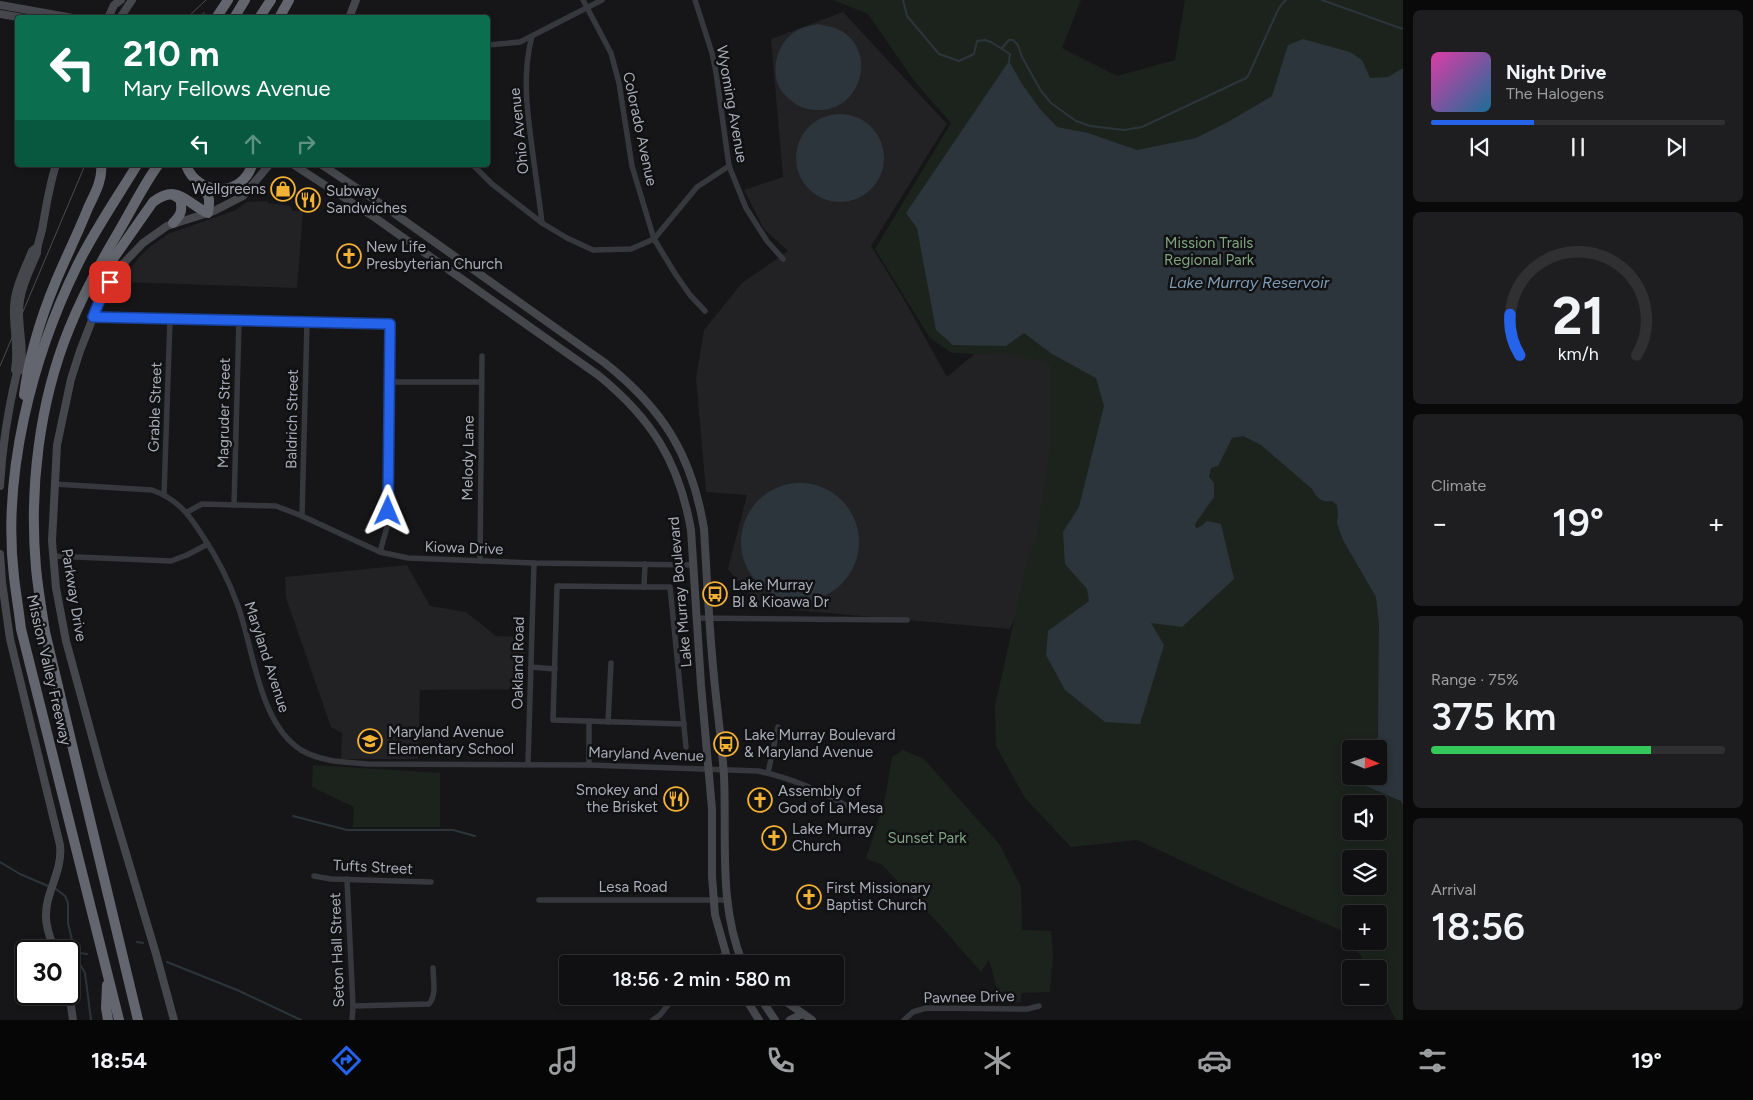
<!DOCTYPE html>
<html lang="en">
<head>
<meta charset="utf-8">
<style>
	:root { --surface:#101012; --page:#1e1e20; --text:#f1f3f6; --muted:#9c9d9f; --line:#303032; --accent:#2563eb }
	body { margin:0; font-family:Figtree,sans-serif; background:var(--page); color:var(--text); height:100vh; display:flex; flex-direction:column; font-size:19px; white-space:nowrap }
	* { box-sizing:border-box; margin:0 }
	p { font-size:16px; color:var(--muted) }
	.icon { flex:none; width:28px; height:28px; fill:none; stroke:currentColor; stroke-width:2; stroke-linecap:round; stroke-linejoin:round }
	.map { position:relative; flex:1; overflow:hidden }
	.sheet { display:flex; flex-direction:column; gap:10px; padding:10px; background:#09090a; width:350px }
	.sheet>* { flex:none }
	.hud { position:absolute; left:15px; top:15px; width:475px; height:152px; border-radius:5px; box-shadow:0 2px 8px #0003,0 0 0 1px var(--line); background:#0b6e4f; color:#fff; overflow:hidden }
	.needle { width:32px; rotate:92deg }
	.tools { position:absolute; left:1342px; top:740px; display:grid; gap:10px }
	.tools a { display:grid; place-items:center; width:45px; height:45px; border-radius:5px; background:var(--surface); box-shadow:0 2px 8px #0003,0 0 0 1px var(--line); font-size:25px }
	.speed { position:absolute; left:15px; top:940px; display:flex; gap:10px; font-size:25px; font-weight:700; text-align:center }
	.speed>* { display:grid; place-content:center; width:65px; height:65px; border-radius:50%; background:var(--surface); box-shadow:0 2px 8px #0003,0 0 0 1px var(--line); line-height:1 }
	.speed .limit { border:2px solid #111; border-radius:8px; background:#fff; color:#111 }
	.pin { position:absolute; display:grid; place-items:center; width:42px; height:42px; color:#fff; margin:-21px; border-radius:10px; box-shadow:0 2px 8px #0006 }
	.me { position:absolute; width:55px; margin:-28px; rotate:1deg; stroke-linejoin:round; filter:drop-shadow(0 0 4px #0008) }
	.turn { display:flex; align-items:center; gap:18px; height:105px; padding:0 25px; font-size:22px }
	.turn .icon { width:65px; height:65px; stroke-width:2.5 }
	.turn b { display:block; font-size:35px; line-height:42px }
	.lanes { display:flex; align-items:center; height:48px; padding:0 25px; background:#0003; justify-content:center; gap:25px; direction:ltr }
	.lanes .off { opacity:.35 }
	.big { font-size:38px; font-weight:600; line-height:1.1 }
	.sheet .card { flex:1; display:flex; flex-direction:column; justify-content:center; gap:8px; min-width:0; padding:0 18px; border-radius:8px; background:var(--page) }
	.sheet .dial { align-items:center; gap:0 }
	.dial svg { height:130px; overflow:visible; fill:none; stroke:var(--line); stroke-width:7; stroke-linecap:round; text-anchor:middle }
	.dial text { fill:var(--text); stroke:none }
	.song { display:flex; align-items:center; gap:15px }
	.cover { width:60px; height:60px; border-radius:8px; background:linear-gradient(135deg,hsl(320 70% 55%),hsl(200 70% 35%)) }
	.played { height:5px; border-radius:2px; background:linear-gradient(90deg,var(--accent) 35%,var(--line) 35%) }
	.keys { display:flex; justify-content:space-around; direction:ltr }
	.heat { display:flex; justify-content:space-between; align-items:center; font-size:28px; direction:ltr }
	.charge { height:8px; border-radius:4px; background:linear-gradient(90deg,#34c759 75%,var(--line) 0) }
	.trip { position:absolute; left:559px; top:955px; width:285px; height:50px; border-radius:5px; background:var(--surface); box-shadow:0 2px 8px #0003,0 0 0 1px var(--line); font-weight:600; line-height:50px; text-align:center }
	.menu { display:flex; height:80px; justify-content:space-around; align-items:center; background:#060607; color:var(--muted) }
	.menu .icon { width:35px; height:35px }
	.menu .active { color:var(--accent) }
	.menu b { font-size:22px; color:var(--text) }
	main { display:flex; flex:1; min-height:0 }
	.map>svg:first-child { display:block }
	.built { fill:#222225 }
	.green { fill:#1c231d; fill-rule:evenodd }
	.water { fill:#2c353c }
	.lines { fill:none; stroke-linecap:round; stroke-linejoin:round }
	.stream { stroke:#2c353c; stroke-width:2 }
	.street { stroke:#37383d; stroke-width:5.5 }
	.secondary { stroke:#45474d; stroke-width:8 }
	.highway { stroke:#63666e; stroke-width:10 }
	.tram { stroke:#4a4c52; stroke-width:1 }
	.route-casing { stroke:#184099; stroke-width:12 }
	.route { stroke:#2563eb; stroke-width:9 }
	.labels { text-anchor:middle; dominant-baseline:central; stroke-width:5; stroke-linejoin:round; paint-order:stroke }
	.street-label { font-size:15px; fill:#a8adb8; stroke:#111113 }
	.poi-label { font-size:15px; fill:#a8adb8; stroke:#111113; text-anchor:start }
	.park-label { font-size:15px; fill:#7fa381; stroke:#111113 }
	.water-label { font-size:16px; font-style:italic; fill:#7f9bb3; stroke:#111113 }
</style>
</head>
<body>
<main>
<div class="map">
<svg width="1403" height="1020" viewBox="0 0 1403 1020">
	<rect width="100%" height="100%" fill="#161618"/>
	<!-- built -->
	<g class="built">
		<path d="M843,12L947,124L871,246L902,296L947,377L977,352H1020L1059,367L1045,544L1010,629L760,607L728,569L747,495L706,492L696,378L704,330L742,283L788,251L764,229L744,190L783,177L771,39Z"/>
		<path d="M268,201V203L290,206L293,211H303L297,288L121,282L140,256L151,246L168,234L236,210L247,202Z"/>
		<path d="M407,565L430,606L466,612L496,636L526,637L523,689L420,690L418,759H341L342,733L331,727L286,598L285,577Z"/>
	</g>
	<!-- green -->
	<g class="green">
		<path d="M833,0H1081L1062,48L1117,76L1175,60L1185,0H1403V1020H1396L1379,987V969H1370L1343,931L1239,887L1137,840L1071,847L1025,798L996,746L995,706L1029,553L1036,541L1050,450V364L1012,355L952,353L930,338L875,249L951,123L915,82L868,14ZM1351,749H1379V776H1351ZM1351,804H1379V831H1351ZM1351,859H1379V886H1351ZM1351,914H1379V941H1351Z"/>
		<path d="M903,750L924,759L1000,845L1021,887L1022,930L1051,931L1053,954L1050,992L1021,993V1002L1001,1003L989,960L981,972L939,924L881,864L866,859L885,799L892,757Z"/>
		<path d="M313,765L440,773V827H353L354,807L312,787Z"/>
	</g>
	<!-- water -->
	<g class="water">
		<path d="M818,24C827,26 835,27 843,32C877,54 860,109 821,110C806,111 794,105 784,94C769,77 775,46 793,33C801,27 809,26 818,24Z"/>
		<path d="M1303,39L1350,52L1362,60L1370,78L1388,77L1403,68V805L1401,801L1361,784L1357,776H1379V749H1351V764L1342,746L1378,738L1379,624L1376,597L1343,540L1337,523L1338,515L1337,505L1332,501C1321,503 1317,498 1312,489L1261,445L1243,436L1232,438L1218,466L1211,468L1209,477L1214,483V497L1195,524L1196,528L1200,527L1207,521L1221,524L1234,579L1182,627L1151,623L1164,645L1140,724L1105,722L1065,690L1046,655L1048,631L1089,601L1087,589L1065,564L1063,532L1079,507L1104,406L1096,378L1052,354L1024,333L1006,346L953,345L936,330L917,228L906,213L1009,61L1022,84L1040,109L1057,127L1088,133L1137,150L1196,138L1228,122L1272,96L1288,45Z"/>
		<circle cx="840" cy="158" r="44"/>
		<circle cx="800" cy="542" r="59"/>
	</g>
	<g class="lines">
		<!-- stream -->
		<g class="stream">
			<path d="M903,0L907,16L939,54L959,61L974,54L977,41L985,40L991,42L1010,54L1009,61"/>
			<path d="M1322,0L1403,29"/>
			<path d="M199,18L204,13"/>
			<path d="M1002,48L1009,40H1013L1018,45L1022,57L1041,91L1051,103L1076,121L1090,126L1124,130L1142,127L1246,78"/>
			<path d="M1245,79L1248,76L1277,12L1281,5L1286,0"/>
			<path d="M293,816L347,830H453L475,836"/>
			<path d="M0,862L20,874L48,886"/>
			<path d="M56,889L65,896L68,903V923L76,957L85,973L91,1020"/>
			<path d="M137,942L143,943"/>
			<path d="M76,957L80,953L87,954"/>
			<path d="M167,962L237,990L301,1020"/>
		</g>
		<!-- street -->
		<g class="street">
			<path d="M583,0L611,53L619,83L632,166L654,239L676,275L690,295L705,311"/>
			<path d="M695,0L712,53L716,72L729,166L746,208L767,241L783,259"/>
			<path d="M532,36C522,73 527,110 532,147C535,172 539,197 542,223"/>
			<path d="M488,45L520,42L602,0"/>
			<path d="M473,165L492,184L542,223L567,238L593,250L631,249L654,239L697,187L729,166"/>
			<path d="M93,317L390,324L387,527L380,552"/>
			<path d="M390,382H481"/>
			<path d="M54,484L152,490C177,499 188,513 202,535C217,557 229,581 238,606C254,651 259,723 301,750C322,762 344,762 368,764L589,765L758,771C791,778 822,791 852,809"/>
			<path d="M164,495L170,319"/>
			<path d="M234,505L239,321"/>
			<path d="M187,512L202,504L276,506L302,516L380,552L408,558L534,563L693,565"/>
			<path d="M302,516L307,322"/>
			<path d="M53,556L171,561L187,555L208,544"/>
			<path d="M480,561L482,356"/>
			<path d="M645,564L644,587H670L686,747"/>
			<path d="M644,587L557,586L553,720L684,724"/>
			<path d="M696,618L907,620"/>
			<path d="M531,667L555,669"/>
			<path d="M589,721V765"/>
			<path d="M608,722L611,663"/>
			<path d="M528,764L534,563"/>
			<path d="M768,773L778,727"/>
			<path d="M314,876L331,879L431,882"/>
			<path d="M347,879L353,1006L352,1020"/>
			<path d="M539,900H727"/>
			<path d="M707,964L725,954"/>
			<path d="M353,1006L429,1004C437,995 433,979 433,968"/>
			<path d="M653,1020L660,1015L675,996"/>
			<path d="M904,1020L913,1012L926,1008L1027,1009L1039,1006"/>
		</g>
		<!-- secondary -->
		<g class="secondary">
			<path d="M0,5L73,18"/>
			<path d="M0,14L24,18"/>
			<path d="M108,18L114,5L121,0"/>
			<path d="M120,18L132,0"/>
			<path d="M349,18L356,0"/>
			<path d="M294,165L374,217L598,375C651,418 679,461 691,530L701,685L712,809V876L715,915L729,964"/>
			<path d="M322,165L381,204L605,363C663,409 692,455 704,529C707,578 709,628 714,677C717,710 722,743 724,776C727,839 718,904 743,964"/>
			<path d="M17,372L15,370C19,348 13,328 14,307C15,287 25,269 32,251L37,247"/>
			<path d="M0,486C2,447 8,410 17,372L21,370C24,348 19,332 19,312C19,291 29,272 37,253C37,245 40,238 42,230C46,208 49,186 56,165"/>
			<path d="M0,554L2,582L10,639L60,845C63,872 45,892 46,917C46,929 51,940 55,951"/>
			<path d="M69,992L73,1020"/>
			<path d="M744,996L759,1020"/>
			<path d="M759,996L775,1020"/>
			<path d="M778,996L812,1020"/>
			<path d="M174,1020L156,954L102,773L66,641L56,588L52,541L57,445L71,379L80,351L103,292L121,266L143,243L167,226L214,211L243,196L269,165"/>
			<path d="M790,1020L802,1014"/>
		</g>
		<!-- highway -->
		<g class="highway">
			<path d="M216,18L228,0"/>
			<path d="M234,18L245,0"/>
			<path d="M259,18L271,0"/>
			<path d="M279,18L289,0"/>
			<path d="M186,165C197,196 242,198 252,165"/>
			<path d="M173,195L180,199C183,210 181,215 173,223"/>
			<path d="M94,277L106,269L153,202C178,183 186,203 208,213C210,201 210,195 202,186"/>
			<path d="M24,395C29,356 41,317 56,281C66,257 78,233 88,208C94,195 103,180 101,165"/>
			<path d="M107,985L106,1008L108,1020"/>
			<path d="M119,1020L21,629C19,612 16,594 14,577C2,474 32,358 77,266C94,231 117,198 137,165"/>
			<path d="M138,1020L45,632C42,611 38,590 36,568C29,489 39,403 69,329C83,294 100,263 119,231C132,209 143,186 158,165"/>
		</g>
		<!-- tram -->
		<g class="tram">
			<path d="M187,18L206,0"/>
			<path d="M0,366L85,165"/>
		</g>
	</g>
	<g class="lines">
		<!-- route casing -->
		<g class="route-casing">
			<path id="route" d="M110,282L103,292L93,317L390,324L388,511"/>
		</g>
		<!-- route -->
		<use href="#route" class="route"/>
	</g>
	<!-- icons -->
	<defs>
		<g id="shop-ring" transform="scale(1.25)"><circle r="9.5" fill="#111113" stroke="#f2b134" stroke-width="1.5"/><path d="M-5-2.5h2.3a2.7 3.5 0 0 1 5.4 0H5L5.5 6h-11ZM-1.5-2.5h3a1.5 2.3 0 0 0-3 0Z" fill="#f2b134"/></g>
		<g id="restaurant-ring" transform="scale(1.25)"><circle r="9.5" fill="#111113" stroke="#f2b134" stroke-width="1.5"/><path d="M-5-6h1v4h1v-4h1v4h1v-4h1v5L-1.5 .5V6h-2V.5L-5-1ZM5-6V6H3V1.5H1.5Q1.5-4 5-6Z" fill="#f2b134"/></g>
		<g id="church-ring" transform="scale(1.25)"><circle r="9.5" fill="#111113" stroke="#f2b134" stroke-width="1.5"/><path d="M-1.2-6h2.4v3.5h3.3v2.4h-3.3V6h-2.4V-.1h-3.3v-2.4h3.3Z" fill="#f2b134"/></g>
		<g id="bus-ring" transform="scale(1.25)"><circle r="9.5" fill="#111113" stroke="#f2b134" stroke-width="1.5"/><path d="M-5-6H5V4H4V6H2V4H-2V6H-4V4H-5ZM-3.5-4V0h7V-4ZM-3.5 1.2v1.5H-2V1.2ZM2 1.2v1.5H3.5V1.2Z" fill="#f2b134"/></g>
		<g id="school-ring" transform="scale(1.25)"><circle r="9.5" fill="#111113" stroke="#f2b134" stroke-width="1.5"/><path d="M0-5L7-2L0 1L-7-2ZM-4 1L0 2.5L4 1V4Q0 6-4 4Z" fill="#f2b134"/></g>
	</defs>
	<g fill-rule="evenodd">
		<use href="#shop-ring" x="283" y="189"/>
		<use href="#restaurant-ring" x="308" y="200"/>
		<use href="#church-ring" x="349" y="256"/>
		<use href="#bus-ring" x="715" y="594"/>
		<use href="#school-ring" x="370" y="741"/>
		<use href="#bus-ring" x="726" y="744"/>
		<use href="#restaurant-ring" x="676" y="799"/>
		<use href="#church-ring" x="760" y="800"/>
		<use href="#church-ring" x="774" y="838"/>
		<use href="#church-ring" x="809" y="897"/>
	</g>
	<g class="labels">
		<!-- street labels -->
		<g class="street-label">
			<text transform="translate(732 104) rotate(80)">Wyoming Avenue</text>
			<text transform="translate(640 129) rotate(78)">Colorado Avenue</text>
			<text transform="translate(519 131) rotate(-96)">Ohio Avenue</text>
			<text transform="translate(155 407) rotate(-88)">Grable Street</text>
			<text transform="translate(224 413) rotate(-89)">Magruder Street</text>
			<text transform="translate(292 419) rotate(-89)">Baldrich Street</text>
			<text transform="translate(468 458) rotate(-89)">Melody Lane</text>
			<text transform="translate(464 548) rotate(2)">Kiowa Drive</text>
			<text transform="translate(680 592) rotate(-95)">Lake Murray Boulevard</text>
			<text transform="translate(74 595) rotate(81)">Parkway Drive</text>
			<text transform="translate(267 657) rotate(72)">Maryland Avenue</text>
			<text transform="translate(518 663) rotate(-89)">Oakland Road</text>
			<text transform="translate(49 670) rotate(77)">Mission Valley Freeway</text>
			<text transform="translate(646 754) rotate(2)">Maryland Avenue</text>
			<text transform="translate(373 867) rotate(3)">Tufts Street</text>
			<text x="633" y="887">Lesa Road</text>
			<text transform="translate(337 950) rotate(-92)">Seton Hall Street</text>
			<text transform="translate(969 997) rotate(-1)">Pawnee Drive</text>
		</g>
		<!-- poi labels -->
		<g class="poi-label">
			<text x="266" y="189" text-anchor="end">Wellgreens</text>
			<text x="326" y="191">Subway<tspan x="326" dy="17">Sandwiches</tspan></text>
			<text x="366" y="247">New Life<tspan x="366" dy="17">Presbyterian Church</tspan></text>
			<text x="732" y="585">Lake Murray<tspan x="732" dy="17">Bl &amp; Kioawa Dr</tspan></text>
			<text x="388" y="732">Maryland Avenue<tspan x="388" dy="17">Elementary School</tspan></text>
			<text x="744" y="735">Lake Murray Boulevard<tspan x="744" dy="17">&amp; Maryland Avenue</tspan></text>
			<text x="658" y="790" text-anchor="end">Smokey and<tspan x="658" dy="17">the Brisket</tspan></text>
			<text x="778" y="791">Assembly of<tspan x="778" dy="17">God of La Mesa</tspan></text>
			<text x="792" y="829">Lake Murray<tspan x="792" dy="17">Church</tspan></text>
			<text x="826" y="888">First Missionary<tspan x="826" dy="17">Baptist Church</tspan></text>
		</g>
		<!-- park labels -->
		<g class="park-label">
			<text x="1209" y="243">Mission Trails<tspan x="1209" dy="17">Regional Park</tspan></text>
			<text x="927" y="838">Sunset Park</text>
		</g>
		<!-- water labels -->
		<g class="water-label">
			<text x="1249" y="282">Lake Murray Reservoir</text>
		</g>
	</g>
</svg>
<div class="tools">
<a><svg class="needle" viewBox="-14 -14 28 28"><path d="M0-13l5 13h-10z" fill="#e53935"/><path d="M0 13l5-13h-10z" fill="#9c9d9f"/></svg></a>
<a><svg class="icon" aria-label="sound" viewBox="0 0 24 24"><path d="M4 9h4l5-4v14l-5-4H4zM17 9q2 3 0 6"/></svg></a>
<a><svg class="icon" aria-label="layers" viewBox="0 0 24 24"><path d="M12 4l9 5-9 5-9-5zM3 14l9 5 9-5"/></svg></a>
<a>+</a>
<a>−</a>
</div>
<div class="speed"><div class="limit">30</div></div>
<div class="pin" style="left:110px;top:282px;background:#d93025"><svg class="icon" aria-label="arrive" viewBox="0 0 24 24"><path d="M6 21V4h12l-3 4 3 4H6"/></svg></div>
<svg class="me" style="left:388px;top:511px" viewBox="-20 -20 40 40"><path d="M0-17L14 15 0 8-14 15z" fill="#2563eb" stroke="#fff" stroke-width="4"/></svg>
<div class="trip">18:56 · 2 min · 580 m</div>
<div class="hud">
<div class="turn"><svg class="icon" aria-label="left" viewBox="0 0 24 24"><path d="M17 20v-9H6M10 6l-5 5 5 5"/></svg><div><b>210 m</b>Mary Fellows Avenue</div></div>
<div class="lanes"><svg class="icon" aria-label="left" viewBox="0 0 24 24"><path d="M17 20v-9H6M10 6l-5 5 5 5"/></svg><svg class="icon off" aria-label="ahead" viewBox="0 0 24 24"><path d="M12 20V5M6 11l6-6 6 6"/></svg><svg class="icon off" aria-label="right" viewBox="0 0 24 24"><path d="M7 20v-9h11M14 6l5 5-5 5"/></svg></div>
</div>
</div>
<section class="sheet">
<div class="card">
<div class="song"><i class="cover"></i><div><b>Night Drive</b><p>The Halogens</p></div></div>
<div class="played"></div>
<div class="keys"><svg class="icon" aria-label="previous" viewBox="0 0 24 24"><path d="M18 5L8 12l10 7zM5 5v14"/></svg><svg class="icon" aria-label="pause" viewBox="0 0 24 24"><path d="M8 5v14M16 5v14"/></svg><svg class="icon" aria-label="next" viewBox="0 0 24 24"><path d="M6 5l10 7-10 7zM19 5v14"/></svg></div>
</div>
<div class="card dial"><svg viewBox="0 0 100 80">
<path d="M14 69A42 42 0 1 1 86 69"/>
<path d="M14 69A42 42 0 0 1 8 44" stroke="#2563eb"/>
<text x="50" y="56" font-size="32" font-weight="700">21</text>
<text x="50" y="72" font-size="11">km/h</text>
</svg></div>
<div class="card"><p>Climate</p>
<div class="heat"><a>−</a><b class="big">19°</b><a>+</a></div>
</div>
<div class="card"><p>Range · 75%</p><b class="big">375 km</b><div class="charge"></div></div>
<div class="card"><p>Arrival</p><b class="big">18:56</b></div>
</section>
</main>
<nav class="menu">
<b>18:54</b>
<svg class="icon active" aria-label="directions" viewBox="0 0 24 24"><path d="M12 3l9 9-9 9-9-9zM9 14v-3h6M13 9l2 2-2 2"/></svg>
<svg class="icon" aria-label="music" viewBox="0 0 24 24"><path d="M9 18V5l10-2v13"/><circle cx="6" cy="18" r="3"/><circle cx="16" cy="16" r="3"/></svg>
<svg class="icon" aria-label="phone" viewBox="0 0 24 24"><path d="M5 4h4l2 5-3 2q2 4 5 5l2-3 5 2v4C11 20 4 13 5 4z"/></svg>
<svg class="icon" aria-label="climate" viewBox="0 0 24 24"><path d="M12 3v18M4 7l16 10M4 17L20 7"/></svg>
<svg class="icon" aria-label="car" viewBox="0 0 24 24"><path d="M5 17H2v-5l4-1 3-4h7l3 4 3 1v5h-3M9 17h6M6 11h13"/><circle cx="7" cy="17" r="2"/><circle cx="17" cy="17" r="2"/></svg>
<svg class="icon" aria-label="filters" viewBox="0 0 24 24"><path d="M4 7h16M4 17h16"/><circle cx="9" cy="7" r="2"/><circle cx="15" cy="17" r="2"/></svg>
<b>19°</b>
</nav>
</body>
</html>
